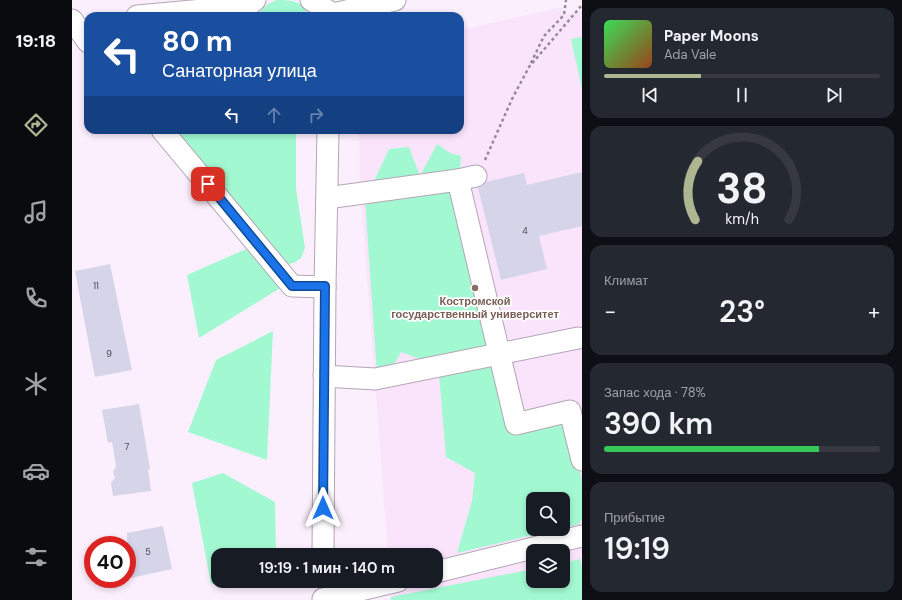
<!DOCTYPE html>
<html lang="ru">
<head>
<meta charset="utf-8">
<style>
	:root { --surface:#171b24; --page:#242831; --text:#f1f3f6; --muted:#9ea1a6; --line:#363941; --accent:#adb591 }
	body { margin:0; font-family:"DM Sans",sans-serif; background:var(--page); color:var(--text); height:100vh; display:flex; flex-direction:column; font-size:15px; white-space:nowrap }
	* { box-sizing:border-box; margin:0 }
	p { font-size:13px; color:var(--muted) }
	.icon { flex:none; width:22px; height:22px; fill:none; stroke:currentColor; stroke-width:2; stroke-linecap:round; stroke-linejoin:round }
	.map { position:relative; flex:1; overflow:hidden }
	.sheet { display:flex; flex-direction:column; gap:8px; padding:8px; background:#0d0f14; width:320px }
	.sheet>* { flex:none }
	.hud { position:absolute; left:12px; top:12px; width:380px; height:122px; border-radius:12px; box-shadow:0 2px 6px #0003; background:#1a4fa0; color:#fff; overflow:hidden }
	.buttons { position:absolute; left:454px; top:492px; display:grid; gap:8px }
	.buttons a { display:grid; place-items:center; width:44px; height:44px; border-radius:8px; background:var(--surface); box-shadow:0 2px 6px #0003; font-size:20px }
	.speed { position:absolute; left:12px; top:536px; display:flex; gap:8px; font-size:20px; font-weight:700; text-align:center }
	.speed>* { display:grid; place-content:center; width:52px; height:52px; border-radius:50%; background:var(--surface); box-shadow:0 2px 6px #0003; line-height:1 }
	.speed .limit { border:6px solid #d22; background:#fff; color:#111 }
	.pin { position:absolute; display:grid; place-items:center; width:34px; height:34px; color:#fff; margin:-17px; border-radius:8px; box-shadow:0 2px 6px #0006 }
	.me { position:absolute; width:44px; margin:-22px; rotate:0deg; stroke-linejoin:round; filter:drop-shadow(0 0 3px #0008) }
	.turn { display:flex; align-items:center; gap:14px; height:84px; padding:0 12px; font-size:18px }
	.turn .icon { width:52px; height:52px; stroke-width:2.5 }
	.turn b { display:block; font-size:28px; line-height:34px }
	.lanes { display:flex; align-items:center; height:38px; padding:0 12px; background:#0003; justify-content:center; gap:20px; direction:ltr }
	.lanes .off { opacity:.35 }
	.big { font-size:30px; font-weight:600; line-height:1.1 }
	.sheet .card { flex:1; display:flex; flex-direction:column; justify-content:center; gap:6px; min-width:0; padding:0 14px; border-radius:12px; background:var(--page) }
	.sheet .dial { align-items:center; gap:0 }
	.dial svg { height:104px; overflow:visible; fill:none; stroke:var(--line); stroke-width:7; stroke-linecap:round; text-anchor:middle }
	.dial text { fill:var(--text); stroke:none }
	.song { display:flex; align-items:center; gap:12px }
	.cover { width:48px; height:48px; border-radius:6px; background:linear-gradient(135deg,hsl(130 70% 55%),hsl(20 70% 35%)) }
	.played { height:4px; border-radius:2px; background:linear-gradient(90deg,var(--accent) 35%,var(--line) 35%) }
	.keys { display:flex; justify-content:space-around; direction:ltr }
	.heat { display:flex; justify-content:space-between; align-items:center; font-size:22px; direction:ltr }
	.charge { height:6px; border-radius:3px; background:linear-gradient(90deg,#34c759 78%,var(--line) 0) }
	.trip { position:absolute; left:139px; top:548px; width:232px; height:40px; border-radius:12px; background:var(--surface); box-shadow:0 2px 6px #0003; font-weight:600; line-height:40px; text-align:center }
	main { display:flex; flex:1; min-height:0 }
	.tab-bar { display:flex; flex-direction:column; width:72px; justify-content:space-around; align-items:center; background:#090b0e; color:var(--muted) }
	.tab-bar .icon { width:28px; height:28px }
	.tab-bar .on { color:var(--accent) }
	.tab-bar b { font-size:18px; color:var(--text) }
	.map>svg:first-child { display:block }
	.built { fill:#f9e4fc; fill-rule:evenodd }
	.green { fill:#a2f9d1 }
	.building { fill:#d5d4e9 }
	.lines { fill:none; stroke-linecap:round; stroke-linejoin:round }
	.minor-casing { stroke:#b4a5b6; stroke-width:23 }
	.path { stroke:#938a94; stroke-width:2.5; stroke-dasharray:3 3; stroke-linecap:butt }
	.minor { stroke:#fff; stroke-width:21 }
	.route-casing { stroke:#114b97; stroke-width:10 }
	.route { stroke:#1a73e8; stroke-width:7 }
	.education-dot { fill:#8d6e63; stroke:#fff; stroke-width:1.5 }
	.labels { text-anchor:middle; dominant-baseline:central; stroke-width:3.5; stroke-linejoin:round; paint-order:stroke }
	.number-label { font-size:9px; fill:#48444e }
	.education-label { font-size:11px; font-weight:bold; fill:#785e54; stroke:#fff }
</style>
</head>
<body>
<main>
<nav class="tab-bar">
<b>19:18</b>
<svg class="icon on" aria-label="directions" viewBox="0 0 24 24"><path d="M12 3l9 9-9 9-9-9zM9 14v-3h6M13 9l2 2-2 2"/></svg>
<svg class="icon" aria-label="music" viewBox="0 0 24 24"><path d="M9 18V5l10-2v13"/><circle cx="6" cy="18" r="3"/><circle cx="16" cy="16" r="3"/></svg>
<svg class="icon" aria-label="phone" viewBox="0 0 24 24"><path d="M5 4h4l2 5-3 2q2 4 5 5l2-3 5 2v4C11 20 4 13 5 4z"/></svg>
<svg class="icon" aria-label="climate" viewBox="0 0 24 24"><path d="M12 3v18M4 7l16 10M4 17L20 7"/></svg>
<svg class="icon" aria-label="car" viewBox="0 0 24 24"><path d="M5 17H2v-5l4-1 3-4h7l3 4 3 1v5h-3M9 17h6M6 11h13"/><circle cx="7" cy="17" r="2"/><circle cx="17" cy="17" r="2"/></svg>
<svg class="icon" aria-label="filters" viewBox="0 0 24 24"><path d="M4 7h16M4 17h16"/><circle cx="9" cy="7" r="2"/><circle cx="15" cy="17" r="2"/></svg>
</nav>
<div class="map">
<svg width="510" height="600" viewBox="0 0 510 600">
	<rect width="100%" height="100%" fill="#fceffd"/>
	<!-- built -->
	<path class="built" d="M491,7L493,15L510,11V600H319L318,581H364V555H316L288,186L287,130H388V30ZM461,499H491V529H461ZM461,551H491V581H461Z"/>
	<!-- green -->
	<g class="green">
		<path d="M204,0C216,0 233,0 235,16H183L196,4Z"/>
		<path d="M510,37V89L499,39Z"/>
		<path d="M98,130H224V188L233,248L229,258L224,262L217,264L211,262Z"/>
		<path d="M365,144L378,153L389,156L388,171L441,426L495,416L510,481V519L507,524L491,528V499H461V529H485L385,553L400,501L403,473L374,457L367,374L356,362L329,352L315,377L305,374L293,200L317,149L337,147L348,176Z"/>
		<path d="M174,249L210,287L127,338L115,275Z"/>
		<path d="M201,331L195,460L116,432L144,360Z"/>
		<path d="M151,473L203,502L204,555H146V581H204V583L139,584L120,483Z"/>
		<path d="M508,559L510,569V600H319V597L461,569V581H491V563Z"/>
	</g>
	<!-- building -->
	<g class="building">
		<path d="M510,172V226L467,236L475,269L429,280L406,188L412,185L414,182L452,173L455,185Z"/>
		<path d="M38,264L60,370L23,377L3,271Z"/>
		<path d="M67,404L78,469H76L79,491L41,496L39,483L43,478L41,472L44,466L40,442L36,443L30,410Z"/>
		<path d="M91,526L100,569L59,578L55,559V533Z"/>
	</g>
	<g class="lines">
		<!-- minor casing -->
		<g class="minor-casing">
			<g id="minor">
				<path d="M239,0L261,14"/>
				<path d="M261,14L323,0"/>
				<path d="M65,16L175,6L183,0"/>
				<path d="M0,20L16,42"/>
				<path d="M90,130L220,286L253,287"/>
				<path d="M404,176L386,180L444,424L498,411L510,460"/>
				<path d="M255,198L386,180"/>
				<path d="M252,376L303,379L506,338"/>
				<path d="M251,555L253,287L256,130"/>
				<path d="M364,572L510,536"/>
				<path d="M251,599L326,581"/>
			</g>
		</g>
		<!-- path -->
		<g class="path">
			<path d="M459,63L472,36L492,15L494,0"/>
			<path d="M413,160L440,99L457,67L510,5"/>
		</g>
		<!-- minor -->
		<use href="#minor" class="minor"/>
	</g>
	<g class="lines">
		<!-- route casing -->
		<g class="route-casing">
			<path id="route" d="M136,184L220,286H253L251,508"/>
		</g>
		<!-- route -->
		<use href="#route" class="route"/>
	</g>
	<!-- markers -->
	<circle class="education-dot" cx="403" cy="288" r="4"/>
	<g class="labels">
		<!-- number labels -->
		<g class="number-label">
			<text x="453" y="231">4</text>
			<text x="24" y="286">11</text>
			<text x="37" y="354">9</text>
			<text x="55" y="447">7</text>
			<text x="76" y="552">5</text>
		</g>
		<!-- education labels -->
		<g class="education-label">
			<text x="403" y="301">Костромской<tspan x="403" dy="13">государственный университет</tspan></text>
		</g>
	</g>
</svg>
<div class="buttons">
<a><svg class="icon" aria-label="search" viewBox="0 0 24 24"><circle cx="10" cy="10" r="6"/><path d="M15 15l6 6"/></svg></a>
<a><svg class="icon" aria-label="layers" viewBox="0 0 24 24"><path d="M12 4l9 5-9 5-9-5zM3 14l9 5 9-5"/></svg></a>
</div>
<div class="speed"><div class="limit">40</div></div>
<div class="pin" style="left:136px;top:184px;background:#d93025"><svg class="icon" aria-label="arrive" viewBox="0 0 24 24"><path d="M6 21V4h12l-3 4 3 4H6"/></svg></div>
<svg class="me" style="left:251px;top:508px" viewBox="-20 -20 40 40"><path d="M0-17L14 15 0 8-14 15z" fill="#1a73e8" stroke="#fff" stroke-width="4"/></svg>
<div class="trip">19:19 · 1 мин · 140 m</div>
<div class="hud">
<div class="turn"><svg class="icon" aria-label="left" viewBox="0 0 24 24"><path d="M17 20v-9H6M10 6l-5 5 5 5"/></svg><div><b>80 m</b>Санаторная улица</div></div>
<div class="lanes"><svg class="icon" aria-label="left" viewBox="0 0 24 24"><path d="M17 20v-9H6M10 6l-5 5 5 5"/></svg><svg class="icon off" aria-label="ahead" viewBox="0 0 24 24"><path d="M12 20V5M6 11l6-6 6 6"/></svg><svg class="icon off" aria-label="right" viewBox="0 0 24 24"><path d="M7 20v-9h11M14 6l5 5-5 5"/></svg></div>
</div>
</div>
<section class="sheet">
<div class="card">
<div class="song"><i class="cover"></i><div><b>Paper Moons</b><p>Ada Vale</p></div></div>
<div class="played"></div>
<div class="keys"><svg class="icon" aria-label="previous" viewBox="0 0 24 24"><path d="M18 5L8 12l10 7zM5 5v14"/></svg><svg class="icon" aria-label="pause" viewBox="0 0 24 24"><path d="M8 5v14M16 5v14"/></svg><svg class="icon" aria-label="next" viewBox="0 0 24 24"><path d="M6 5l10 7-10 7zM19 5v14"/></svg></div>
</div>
<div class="card dial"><svg viewBox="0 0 100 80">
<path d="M14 69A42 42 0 1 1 86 69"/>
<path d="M14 69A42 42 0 0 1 16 24" stroke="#adb591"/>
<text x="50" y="56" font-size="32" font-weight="700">38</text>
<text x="50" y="72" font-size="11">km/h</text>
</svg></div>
<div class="card"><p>Климат</p>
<div class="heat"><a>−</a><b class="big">23°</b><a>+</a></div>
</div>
<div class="card"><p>Запас хода · 78%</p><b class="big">390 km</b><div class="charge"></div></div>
<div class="card"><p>Прибытие</p><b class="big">19:19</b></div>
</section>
</main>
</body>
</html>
